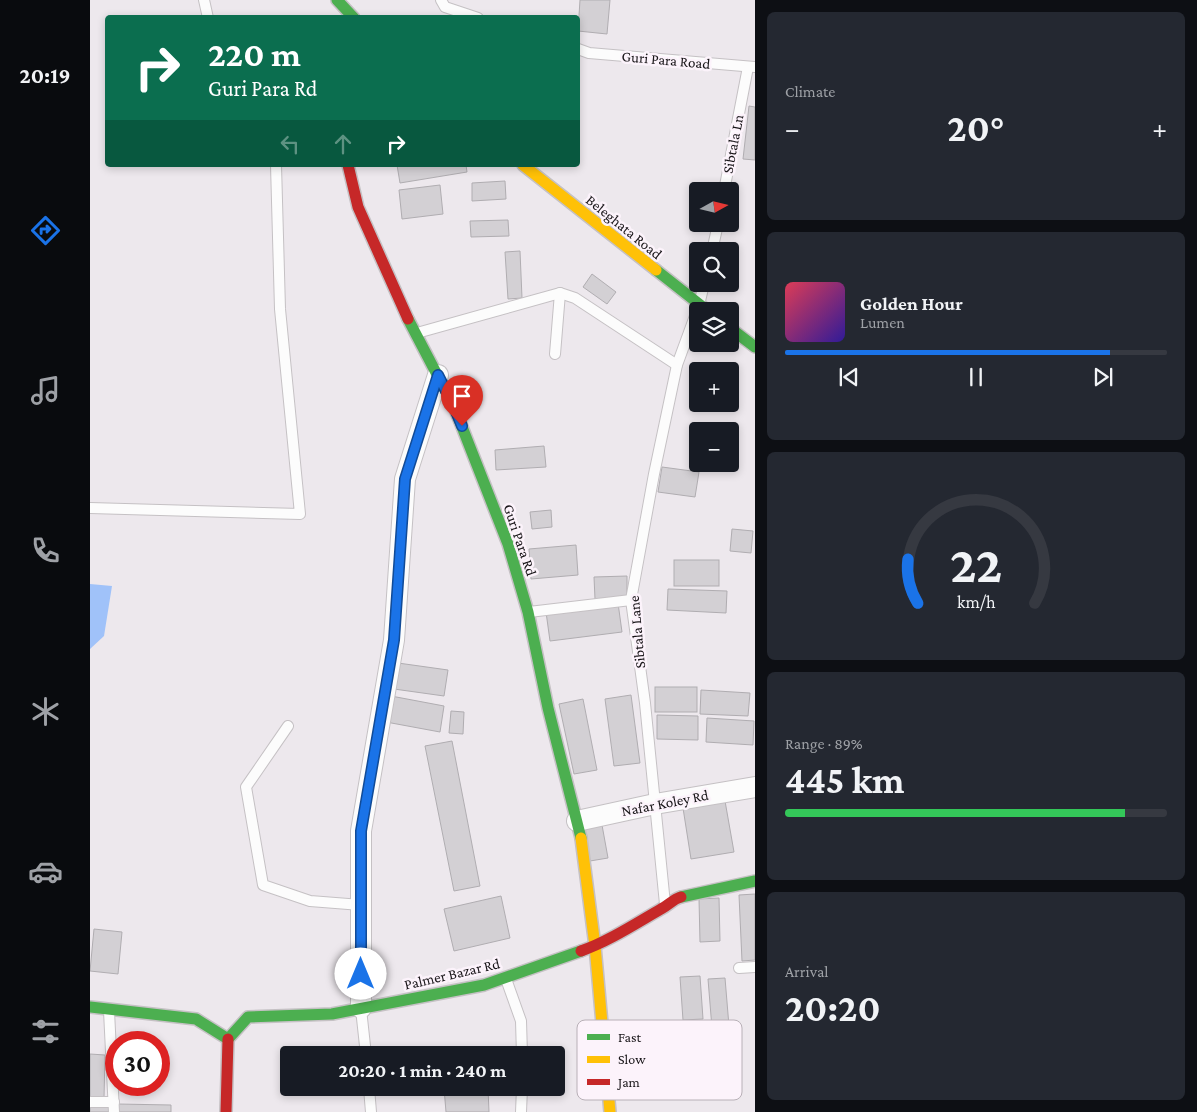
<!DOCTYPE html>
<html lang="en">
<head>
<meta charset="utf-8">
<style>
	:root { --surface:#171b24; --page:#242831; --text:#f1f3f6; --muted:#9ea1a6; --line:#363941; --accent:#1a73e8 }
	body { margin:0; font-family:"Crimson Pro",serif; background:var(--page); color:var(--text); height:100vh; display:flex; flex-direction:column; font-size:19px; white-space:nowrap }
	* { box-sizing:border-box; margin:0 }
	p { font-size:16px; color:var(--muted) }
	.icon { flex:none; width:28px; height:28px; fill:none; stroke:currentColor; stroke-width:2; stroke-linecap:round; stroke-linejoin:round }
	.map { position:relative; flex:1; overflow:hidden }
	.sheet { display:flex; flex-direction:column; gap:12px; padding:12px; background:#0d0f14; width:442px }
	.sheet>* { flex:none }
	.guide { position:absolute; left:15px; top:15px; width:475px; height:152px; border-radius:5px; box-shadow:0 2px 8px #0003; background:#0b6e4f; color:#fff; overflow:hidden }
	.needle { width:32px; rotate:82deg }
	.buttons { position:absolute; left:599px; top:182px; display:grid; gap:10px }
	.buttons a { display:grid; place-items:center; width:50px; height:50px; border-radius:5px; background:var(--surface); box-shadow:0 2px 8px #0003; font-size:25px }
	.speed { position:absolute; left:15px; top:1031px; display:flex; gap:10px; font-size:25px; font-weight:700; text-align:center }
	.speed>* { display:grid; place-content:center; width:65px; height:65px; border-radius:50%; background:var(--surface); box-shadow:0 2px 8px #0003; line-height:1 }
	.speed .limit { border:8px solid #d22; background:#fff; color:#111 }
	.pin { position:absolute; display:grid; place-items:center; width:42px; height:42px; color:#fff; margin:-51px -21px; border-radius:50% 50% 50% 0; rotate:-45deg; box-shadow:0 0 5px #0007 }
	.pin .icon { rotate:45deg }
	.me { position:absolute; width:55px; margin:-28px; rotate:0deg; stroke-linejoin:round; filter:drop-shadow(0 0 4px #0008) }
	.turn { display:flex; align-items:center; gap:18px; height:105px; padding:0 20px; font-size:22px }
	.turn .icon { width:65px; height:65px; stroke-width:2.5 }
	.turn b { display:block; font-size:35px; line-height:42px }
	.lanes { display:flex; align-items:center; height:48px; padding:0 20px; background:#0003; justify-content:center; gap:25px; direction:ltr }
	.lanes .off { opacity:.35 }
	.big { font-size:38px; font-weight:700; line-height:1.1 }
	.sheet .tile { flex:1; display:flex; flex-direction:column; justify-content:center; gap:8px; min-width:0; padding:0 18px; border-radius:8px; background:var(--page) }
	.sheet .dial { align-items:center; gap:0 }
	.dial svg { height:130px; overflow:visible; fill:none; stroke:var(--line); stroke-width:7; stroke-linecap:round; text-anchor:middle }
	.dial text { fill:var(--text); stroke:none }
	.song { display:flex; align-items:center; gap:15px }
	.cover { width:60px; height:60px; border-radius:8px; background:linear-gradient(135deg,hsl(350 70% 55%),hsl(250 70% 35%)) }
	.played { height:5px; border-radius:2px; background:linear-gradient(90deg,var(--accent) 85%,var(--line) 85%) }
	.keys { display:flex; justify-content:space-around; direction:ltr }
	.heat { display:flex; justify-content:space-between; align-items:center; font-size:28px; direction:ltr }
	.charge { height:8px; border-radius:4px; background:linear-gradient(90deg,#34c759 89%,var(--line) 0) }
	.trip { position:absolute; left:190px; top:1046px; width:285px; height:50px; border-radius:5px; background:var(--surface); box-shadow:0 2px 8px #0003; font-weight:700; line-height:50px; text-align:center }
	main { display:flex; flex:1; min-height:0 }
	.dock { display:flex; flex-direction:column; width:90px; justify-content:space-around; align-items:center; background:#090b0e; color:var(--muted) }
	.dock .icon { width:35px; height:35px }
	.dock .on { color:var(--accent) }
	.dock b { font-size:22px; color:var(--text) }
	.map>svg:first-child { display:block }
	.water { fill:#a0c2f9 }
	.building { fill:#d3d0d4; stroke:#b0adb1 }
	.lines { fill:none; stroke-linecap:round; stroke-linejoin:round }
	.lane-casing { stroke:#c5c1c4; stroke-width:12 }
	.street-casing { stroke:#c5c1c4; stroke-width:22 }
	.fast-casing { stroke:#c5c1c4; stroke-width:14 }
	.slow-casing { stroke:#c5c1c4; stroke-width:14 }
	.jam-casing { stroke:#c5c1c4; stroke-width:14 }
	.lane { stroke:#fcfcfc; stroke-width:10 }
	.street { stroke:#fcfcfc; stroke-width:20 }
	.fast { stroke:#4caf50; stroke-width:11 }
	.slow { stroke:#ffc107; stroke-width:11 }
	.jam { stroke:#c62828; stroke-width:11 }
	.route-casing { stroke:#114b97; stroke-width:12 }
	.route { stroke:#1a73e8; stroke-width:9 }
	.labels { text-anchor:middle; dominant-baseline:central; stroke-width:5; stroke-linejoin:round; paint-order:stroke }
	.street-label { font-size:15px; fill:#181518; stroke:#fcf3fb }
	.key { fill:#fcf3fb; stroke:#b8b0b7; stroke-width:1 }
	.key-label { font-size:14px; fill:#181518 }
</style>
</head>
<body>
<main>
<nav class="dock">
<b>20:19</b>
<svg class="icon on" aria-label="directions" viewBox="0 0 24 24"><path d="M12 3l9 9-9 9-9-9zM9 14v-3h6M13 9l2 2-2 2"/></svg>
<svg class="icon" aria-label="music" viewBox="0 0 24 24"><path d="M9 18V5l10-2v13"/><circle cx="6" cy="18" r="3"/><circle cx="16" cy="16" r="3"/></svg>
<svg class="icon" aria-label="phone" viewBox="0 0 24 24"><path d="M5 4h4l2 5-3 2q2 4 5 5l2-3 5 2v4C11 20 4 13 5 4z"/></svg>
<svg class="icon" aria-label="climate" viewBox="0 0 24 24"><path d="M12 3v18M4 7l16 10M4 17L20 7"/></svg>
<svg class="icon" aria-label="car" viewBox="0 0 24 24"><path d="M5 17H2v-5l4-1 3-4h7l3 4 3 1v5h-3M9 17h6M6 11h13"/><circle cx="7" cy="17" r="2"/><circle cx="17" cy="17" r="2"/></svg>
<svg class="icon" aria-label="filters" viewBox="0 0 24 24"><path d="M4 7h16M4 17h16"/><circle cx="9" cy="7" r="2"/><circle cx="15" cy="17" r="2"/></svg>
</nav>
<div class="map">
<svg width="665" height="1112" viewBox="0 0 665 1112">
	<rect width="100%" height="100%" fill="#ede8ed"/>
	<!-- water -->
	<path class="water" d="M0,584L22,586L14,636L0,649Z"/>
	<!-- building -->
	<g class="building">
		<path d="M490,0H520L517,34L488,31Z"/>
		<path d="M659,106L665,107V160L653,159Z"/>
		<path d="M307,165H376L377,172L310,183Z"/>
		<path d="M415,181L416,199L382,201V183Z"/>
		<path d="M350,185L353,214L312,219L309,190Z"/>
		<path d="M418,220L419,236L381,237L380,221Z"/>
		<path d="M430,251L432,298L418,299L415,252Z"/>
		<path d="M502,274L526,292L517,304L493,287Z"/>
		<path d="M454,446L456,467L406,470L405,450Z"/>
		<path d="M572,467L609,472L605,497L568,492Z"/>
		<path d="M461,510L462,527L442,529L440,512Z"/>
		<path d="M642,529L663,531L661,553L640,551Z"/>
		<path d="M486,545L488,575L441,579L439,549Z"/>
		<rect x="584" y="560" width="45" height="26"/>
		<path d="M537,576V599H505L504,577Z"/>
		<path d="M578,589L637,591L636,613L577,610Z"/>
		<path d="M528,603L532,632L460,641L456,612Z"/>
		<path d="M308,663L358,670L354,696L304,689Z"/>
		<rect x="565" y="687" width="42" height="25"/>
		<path d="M611,690L660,693L658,716L610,714Z"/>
		<path d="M541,695L550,763L524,766L515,699Z"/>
		<path d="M301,696L354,706L350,732L296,722Z"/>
		<path d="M493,699L507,770L484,774L469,704Z"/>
		<path d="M361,711L374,712L373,734L359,733Z"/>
		<path d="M567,715L608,716V740L567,739Z"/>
		<path d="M617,718L664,721L663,745L616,742Z"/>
		<path d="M362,741L390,886L364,891L335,746Z"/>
		<path d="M635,801L644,852L601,859L593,808Z"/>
		<path d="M512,825L518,858L500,861L494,829Z"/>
		<path d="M665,894V960L652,961L649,895Z"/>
		<path d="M411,896L420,938L364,951L354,909Z"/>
		<path d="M629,898L630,941L610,942L609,899Z"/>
		<path d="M4,929L32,932L28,974L0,971Z"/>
		<path d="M610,976L613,1019L593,1020L590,977Z"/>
		<path d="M635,978L639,1026L622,1028L618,979Z"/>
		<path d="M0,1054L15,1055L14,1098H0Z"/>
		<path d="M354,1088H398L399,1112H356Z"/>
		<path d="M28,1104L81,1105V1112H28Z"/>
		<path d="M0,1106L19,1107V1112H0Z"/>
	</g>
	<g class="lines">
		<!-- lane casing -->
		<g class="lane-casing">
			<g id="lane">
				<path d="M114,0L118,18"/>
				<path d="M351,0L355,7L388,18"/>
				<path d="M488,49L499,53L665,67"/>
				<path d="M634,191L658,67"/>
				<path d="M622,251L628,224"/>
				<path d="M470,293L485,298L587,365"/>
				<path d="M327,333L470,293L465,354"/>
				<path d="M0,508L210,514L190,309L186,165"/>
				<path d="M439,612L541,600"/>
				<path d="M198,726L156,787L173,885L220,901L271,905"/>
				<path d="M575,904L555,703L541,600L564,474L587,365L609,305L614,284"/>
				<path d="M649,968L665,967"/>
				<path d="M416,979L431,1021L432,1055"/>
				<path d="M271,1009L276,1055"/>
				<path d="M19,1011L24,1112"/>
				<path d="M279,1088L281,1112"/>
				<path d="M0,1102H24"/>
				<path d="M431,1112L432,1088"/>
			</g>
		</g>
		<!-- street casing -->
		<g class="street-casing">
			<g id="street">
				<path d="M487,821L565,804L665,787"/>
				<path d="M271,1008V831L304,640L315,479L348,375"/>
			</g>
		</g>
		<!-- fast casing -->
		<g class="fast-casing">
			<g id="fast">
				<path d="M247,0L264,18"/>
				<path d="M566,270L618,311"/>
				<path d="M318,319L365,409L418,544L438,612L458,708L491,838"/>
				<path d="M640,328L665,347"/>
				<path d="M591,897L665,881"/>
				<path d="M0,1007L106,1019L138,1039"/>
				<path d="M138,1039L158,1017L242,1014L394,985L491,951"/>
			</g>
		</g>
		<!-- slow casing -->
		<g class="slow-casing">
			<g id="slow">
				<path d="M433,165L566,270"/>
				<path d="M491,838L505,946L520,1112"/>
			</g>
		</g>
		<!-- jam casing -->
		<g class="jam-casing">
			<g id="jam">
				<path d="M258,165L268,207L318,319"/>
				<path d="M491,951C519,941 545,924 571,909C579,905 583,899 591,897"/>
				<path d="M136,1112L138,1039"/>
			</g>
		</g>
		<!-- lane -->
		<use href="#lane" class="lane"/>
		<!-- street -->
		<use href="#street" class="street"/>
		<!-- fast -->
		<use href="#fast" class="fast"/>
		<!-- slow -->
		<use href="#slow" class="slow"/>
		<!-- jam -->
		<use href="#jam" class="jam"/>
	</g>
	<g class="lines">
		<!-- route casing -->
		<g class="route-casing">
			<path id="route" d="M271,974V831L304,640L315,479L348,375L365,409L372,426"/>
		</g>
		<!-- route -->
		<use href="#route" class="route"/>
	</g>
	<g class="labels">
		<!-- street labels -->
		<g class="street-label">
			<text transform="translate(576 60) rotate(5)">Guri Para Road</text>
			<text transform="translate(643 144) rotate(-79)">Sibtala Ln</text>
			<text transform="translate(534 227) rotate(39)">Beleghata Road</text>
			<text transform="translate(430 540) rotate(71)">Guri Para Rd</text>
			<text transform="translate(547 632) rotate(-95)">Sibtala Lane</text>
			<text transform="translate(575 803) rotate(-11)">Nafar Koley Rd</text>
			<text transform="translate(362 974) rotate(-13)">Palmer Bazar Rd</text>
		</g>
	</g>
	<!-- legend -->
	<rect x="487" y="1020" width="165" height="80" rx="8" class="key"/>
	<rect x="497" y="1034" width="23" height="6" fill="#4caf50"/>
	<rect x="497" y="1056" width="23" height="7" fill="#ffc107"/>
	<rect x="497" y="1079" width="23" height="6" fill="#c62828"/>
	<g class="key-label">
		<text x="528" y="1042">Fast</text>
		<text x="528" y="1064">Slow</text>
		<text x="528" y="1087">Jam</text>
	</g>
</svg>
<div class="buttons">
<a><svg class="needle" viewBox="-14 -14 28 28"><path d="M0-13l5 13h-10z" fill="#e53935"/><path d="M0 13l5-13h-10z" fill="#9ea1a6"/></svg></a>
<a><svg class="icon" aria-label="search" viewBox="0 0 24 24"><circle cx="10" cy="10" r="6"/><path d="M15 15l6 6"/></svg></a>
<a><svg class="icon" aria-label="layers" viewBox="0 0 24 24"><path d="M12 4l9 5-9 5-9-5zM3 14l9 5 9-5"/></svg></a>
<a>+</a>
<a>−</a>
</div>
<div class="speed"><div class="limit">30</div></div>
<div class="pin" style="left:372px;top:426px;background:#d93025"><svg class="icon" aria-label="arrive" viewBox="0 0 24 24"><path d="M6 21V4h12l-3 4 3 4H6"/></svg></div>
<svg class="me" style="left:271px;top:974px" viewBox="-20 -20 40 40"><circle r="19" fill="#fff"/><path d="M0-13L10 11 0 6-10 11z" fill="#1a73e8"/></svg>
<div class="trip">20:20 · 1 min · 240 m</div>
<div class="guide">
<div class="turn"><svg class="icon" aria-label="right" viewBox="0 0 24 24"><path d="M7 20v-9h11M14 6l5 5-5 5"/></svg><div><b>220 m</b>Guri Para Rd</div></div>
<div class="lanes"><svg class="icon off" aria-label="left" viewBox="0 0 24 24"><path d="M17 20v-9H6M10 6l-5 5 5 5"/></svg><svg class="icon off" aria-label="ahead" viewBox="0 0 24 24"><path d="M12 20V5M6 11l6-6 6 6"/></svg><svg class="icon" aria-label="right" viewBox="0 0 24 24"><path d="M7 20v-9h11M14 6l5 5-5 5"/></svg></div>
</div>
</div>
<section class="sheet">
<div class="tile"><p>Climate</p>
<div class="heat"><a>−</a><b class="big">20°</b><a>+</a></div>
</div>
<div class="tile">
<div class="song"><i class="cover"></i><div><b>Golden Hour</b><p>Lumen</p></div></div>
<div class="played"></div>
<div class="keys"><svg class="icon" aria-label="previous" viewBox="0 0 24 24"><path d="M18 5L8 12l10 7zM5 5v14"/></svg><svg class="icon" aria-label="pause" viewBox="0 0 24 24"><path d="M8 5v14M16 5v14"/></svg><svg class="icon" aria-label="next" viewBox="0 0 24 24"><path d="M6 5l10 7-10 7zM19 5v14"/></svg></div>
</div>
<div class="tile dial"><svg viewBox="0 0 100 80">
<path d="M14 69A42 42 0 1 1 86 69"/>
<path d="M14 69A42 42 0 0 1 8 42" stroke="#1a73e8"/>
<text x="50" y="56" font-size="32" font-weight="700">22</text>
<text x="50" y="72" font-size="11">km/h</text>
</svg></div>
<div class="tile"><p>Range · 89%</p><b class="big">445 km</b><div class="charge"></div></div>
<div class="tile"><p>Arrival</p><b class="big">20:20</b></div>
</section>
</main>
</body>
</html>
